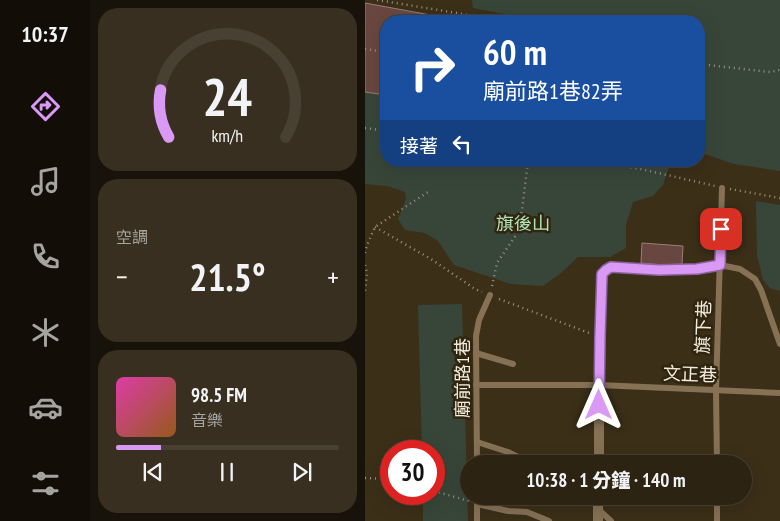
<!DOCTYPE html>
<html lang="zh-TW">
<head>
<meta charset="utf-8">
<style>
	:root { --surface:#2c2312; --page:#382f20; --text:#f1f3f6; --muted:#a6a49f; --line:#484032; --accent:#db99f6 }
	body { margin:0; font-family:"PT Sans Narrow","Noto Sans TC",sans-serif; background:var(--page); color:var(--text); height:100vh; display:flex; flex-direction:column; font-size:19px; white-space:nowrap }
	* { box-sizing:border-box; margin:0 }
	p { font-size:16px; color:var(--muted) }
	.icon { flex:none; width:28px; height:28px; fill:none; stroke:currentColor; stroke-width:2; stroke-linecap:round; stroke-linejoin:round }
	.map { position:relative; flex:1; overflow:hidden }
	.sheet { display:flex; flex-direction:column; gap:8px; padding:8px; background:#18130a; width:275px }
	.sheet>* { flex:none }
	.guide { position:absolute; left:15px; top:15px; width:325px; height:152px; border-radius:20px; box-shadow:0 5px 20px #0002,0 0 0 1px var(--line); background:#1a4fa0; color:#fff; overflow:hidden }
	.speed { position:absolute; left:15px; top:440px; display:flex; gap:10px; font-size:25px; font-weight:700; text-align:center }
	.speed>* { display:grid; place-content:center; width:65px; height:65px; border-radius:50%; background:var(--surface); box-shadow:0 5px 20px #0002,0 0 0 1px var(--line); line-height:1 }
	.speed .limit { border:8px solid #d22; background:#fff; color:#111 }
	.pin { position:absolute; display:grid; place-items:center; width:42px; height:42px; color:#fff; margin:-21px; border-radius:10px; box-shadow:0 2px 8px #0006 }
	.me { position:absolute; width:55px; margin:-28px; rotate:0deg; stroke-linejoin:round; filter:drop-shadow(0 0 4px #0008) }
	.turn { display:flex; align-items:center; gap:18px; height:105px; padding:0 20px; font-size:22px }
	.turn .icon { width:65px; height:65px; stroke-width:2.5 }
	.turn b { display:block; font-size:35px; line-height:42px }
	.then { display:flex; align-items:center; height:48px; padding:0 20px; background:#0003; gap:10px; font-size:19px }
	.big { font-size:38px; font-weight:800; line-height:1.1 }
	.sheet .tile { flex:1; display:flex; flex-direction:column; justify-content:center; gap:8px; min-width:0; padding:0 18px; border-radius:20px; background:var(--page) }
	.sheet .dial { align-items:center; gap:0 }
	.dial svg { height:130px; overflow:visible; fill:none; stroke:var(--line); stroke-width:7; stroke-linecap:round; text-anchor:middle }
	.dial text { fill:var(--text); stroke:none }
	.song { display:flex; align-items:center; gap:15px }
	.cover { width:60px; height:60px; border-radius:8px; background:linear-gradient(135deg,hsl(320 70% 55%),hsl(30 70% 35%)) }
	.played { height:5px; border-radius:2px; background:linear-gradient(90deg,var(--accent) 20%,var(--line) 20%) }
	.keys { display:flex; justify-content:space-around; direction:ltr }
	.heat { display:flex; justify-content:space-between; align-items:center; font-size:28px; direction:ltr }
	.trip { position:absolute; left:95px; top:455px; width:292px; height:50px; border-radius:25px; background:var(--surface); box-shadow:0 5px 20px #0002,0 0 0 1px var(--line); font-weight:800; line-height:50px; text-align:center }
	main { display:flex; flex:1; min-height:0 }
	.dock { display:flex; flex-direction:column; width:90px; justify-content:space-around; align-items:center; background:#120e07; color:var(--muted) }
	.dock .icon { width:35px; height:35px }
	.dock .current { color:var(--accent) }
	.dock b { font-size:22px; color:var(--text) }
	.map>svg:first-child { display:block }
	.green { fill:#384639 }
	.building { fill:#694740; stroke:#9c7d76 }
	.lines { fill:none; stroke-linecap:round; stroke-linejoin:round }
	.path { stroke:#9d9381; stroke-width:2.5; stroke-dasharray:1 4; stroke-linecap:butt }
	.service { stroke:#867155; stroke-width:6 }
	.minor { stroke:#867155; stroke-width:10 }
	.route-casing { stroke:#8e63a0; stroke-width:12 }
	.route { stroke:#db99f6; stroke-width:9 }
	.labels { text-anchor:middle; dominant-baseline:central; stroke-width:5; stroke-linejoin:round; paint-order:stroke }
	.park-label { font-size:18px; fill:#b2e3b7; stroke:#30250e }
	.street-label { font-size:18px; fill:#f4eddf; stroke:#30250e }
</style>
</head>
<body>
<main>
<nav class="dock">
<b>10:37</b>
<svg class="icon current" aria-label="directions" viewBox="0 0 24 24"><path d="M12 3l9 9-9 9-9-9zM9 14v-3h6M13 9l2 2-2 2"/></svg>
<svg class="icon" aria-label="music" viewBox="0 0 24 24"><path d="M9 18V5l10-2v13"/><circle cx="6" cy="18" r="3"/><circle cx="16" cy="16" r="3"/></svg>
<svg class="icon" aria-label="phone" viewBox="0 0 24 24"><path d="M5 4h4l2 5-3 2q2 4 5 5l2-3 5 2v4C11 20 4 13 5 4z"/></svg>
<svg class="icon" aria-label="climate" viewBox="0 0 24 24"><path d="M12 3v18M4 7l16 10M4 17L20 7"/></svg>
<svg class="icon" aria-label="car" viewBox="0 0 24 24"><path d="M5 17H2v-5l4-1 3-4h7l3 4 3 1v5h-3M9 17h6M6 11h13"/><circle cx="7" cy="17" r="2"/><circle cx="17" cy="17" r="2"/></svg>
<svg class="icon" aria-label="filters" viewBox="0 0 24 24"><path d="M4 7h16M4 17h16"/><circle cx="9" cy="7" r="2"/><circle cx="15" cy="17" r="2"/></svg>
</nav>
<section class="sheet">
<div class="tile dial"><svg viewBox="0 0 100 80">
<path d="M14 69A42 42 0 1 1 86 69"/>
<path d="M14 69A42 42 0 0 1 9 40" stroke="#db99f6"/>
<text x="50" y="56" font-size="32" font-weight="700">24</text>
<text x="50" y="72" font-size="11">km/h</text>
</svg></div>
<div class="tile"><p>空調</p>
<div class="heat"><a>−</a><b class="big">21.5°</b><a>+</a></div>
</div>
<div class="tile">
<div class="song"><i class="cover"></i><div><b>98.5 FM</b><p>音樂</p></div></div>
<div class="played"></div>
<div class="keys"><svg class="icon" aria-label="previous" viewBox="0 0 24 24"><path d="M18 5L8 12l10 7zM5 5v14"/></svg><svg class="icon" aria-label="pause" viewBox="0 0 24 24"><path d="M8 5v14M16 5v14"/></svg><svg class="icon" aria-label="next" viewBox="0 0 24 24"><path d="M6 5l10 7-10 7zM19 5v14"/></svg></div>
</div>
</section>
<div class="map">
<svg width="415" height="521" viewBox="0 0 415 521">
	<rect width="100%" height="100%" fill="#3b2f18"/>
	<!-- green -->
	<g class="green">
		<path d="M107,0H415V171L369,164L334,152V21H177L108,8Z"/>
		<path d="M0,92L21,95V161H306L298,185L288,196L268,202L261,225V248L245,257H213L196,273L178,286L146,284L89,265L73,241L60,233L40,230L33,219L41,199L40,192L22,186L0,184Z"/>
		<path d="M391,201L415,205V291L405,288L398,280L392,255Z"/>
		<path d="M97,304L103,521H58V494H69V451H57L53,305Z"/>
	</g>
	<!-- building -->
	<g class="building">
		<path d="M0,3L71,16L70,21H21V95L0,92Z"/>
		<path d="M277,243L318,246L317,264L298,265L276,263Z"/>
	</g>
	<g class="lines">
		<!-- path -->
		<g class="path">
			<path d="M12,0L141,21"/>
			<path d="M0,49L21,52"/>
			<path d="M334,64L405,72L415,70"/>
			<path d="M0,128L21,131"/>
			<path d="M226,161L276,169L350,186"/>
			<path d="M365,189L415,198"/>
			<path d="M10,227L66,259L110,289L117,292"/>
			<path d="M0,253L2,245L10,227L66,190"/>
			<path d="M0,265L2,273L0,291"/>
			<path d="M127,286L132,263L153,232L157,210L163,161"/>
			<path d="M134,299L227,334"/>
			<path d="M0,478L26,479"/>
			<path d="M69,491L104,501"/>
		</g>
		<!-- service -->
		<g class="service">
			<path d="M111,353L148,364"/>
			<path d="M111,385H234L415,393"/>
			<path d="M234,385L237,274L241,270L246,267L294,270L332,269L355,265L375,269L390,279L396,290L415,344"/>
			<path d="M112,442L143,452L167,464"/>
			<path d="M112,464L111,336L114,320L125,295"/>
			<path d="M352,464L351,390L357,188"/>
			<path d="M112,496V521"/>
			<path d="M352,496V521"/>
			<path d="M112,504L143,511L162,512L184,521"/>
			<path d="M233,509L246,521"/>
		</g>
		<!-- minor -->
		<g class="minor">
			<path d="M234,464V385"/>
			<path d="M233,521V496"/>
		</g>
	</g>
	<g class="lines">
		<!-- route casing -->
		<g class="route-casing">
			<path id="route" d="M234,405L235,336L237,274L241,270L246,267L294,270L332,269L355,265L356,229"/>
		</g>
		<!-- route -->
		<use href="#route" class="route"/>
	</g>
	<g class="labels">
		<!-- park labels -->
		<g class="park-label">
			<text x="158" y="223">旗後山</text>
		</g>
		<!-- street labels -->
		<g class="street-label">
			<text transform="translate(338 327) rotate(-88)">旗下巷</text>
			<text transform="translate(325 374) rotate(2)">文正巷</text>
			<text transform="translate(97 378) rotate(-90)">廟前路1巷</text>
		</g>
	</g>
</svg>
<div class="speed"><div class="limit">30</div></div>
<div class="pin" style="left:356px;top:229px;background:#d93025"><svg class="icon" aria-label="arrive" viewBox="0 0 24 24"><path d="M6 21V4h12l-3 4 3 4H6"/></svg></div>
<svg class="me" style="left:234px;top:405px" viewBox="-20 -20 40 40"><path d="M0-17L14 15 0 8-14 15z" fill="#db99f6" stroke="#fff" stroke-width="4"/></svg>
<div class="trip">10:38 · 1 分鐘 · 140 m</div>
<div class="guide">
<div class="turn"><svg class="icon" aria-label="right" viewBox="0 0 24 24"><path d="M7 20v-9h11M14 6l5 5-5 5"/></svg><div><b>60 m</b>廟前路1巷82弄</div></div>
<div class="then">接著<svg class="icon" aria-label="left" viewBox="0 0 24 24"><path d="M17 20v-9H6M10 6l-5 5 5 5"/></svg></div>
</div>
</div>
</main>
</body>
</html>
